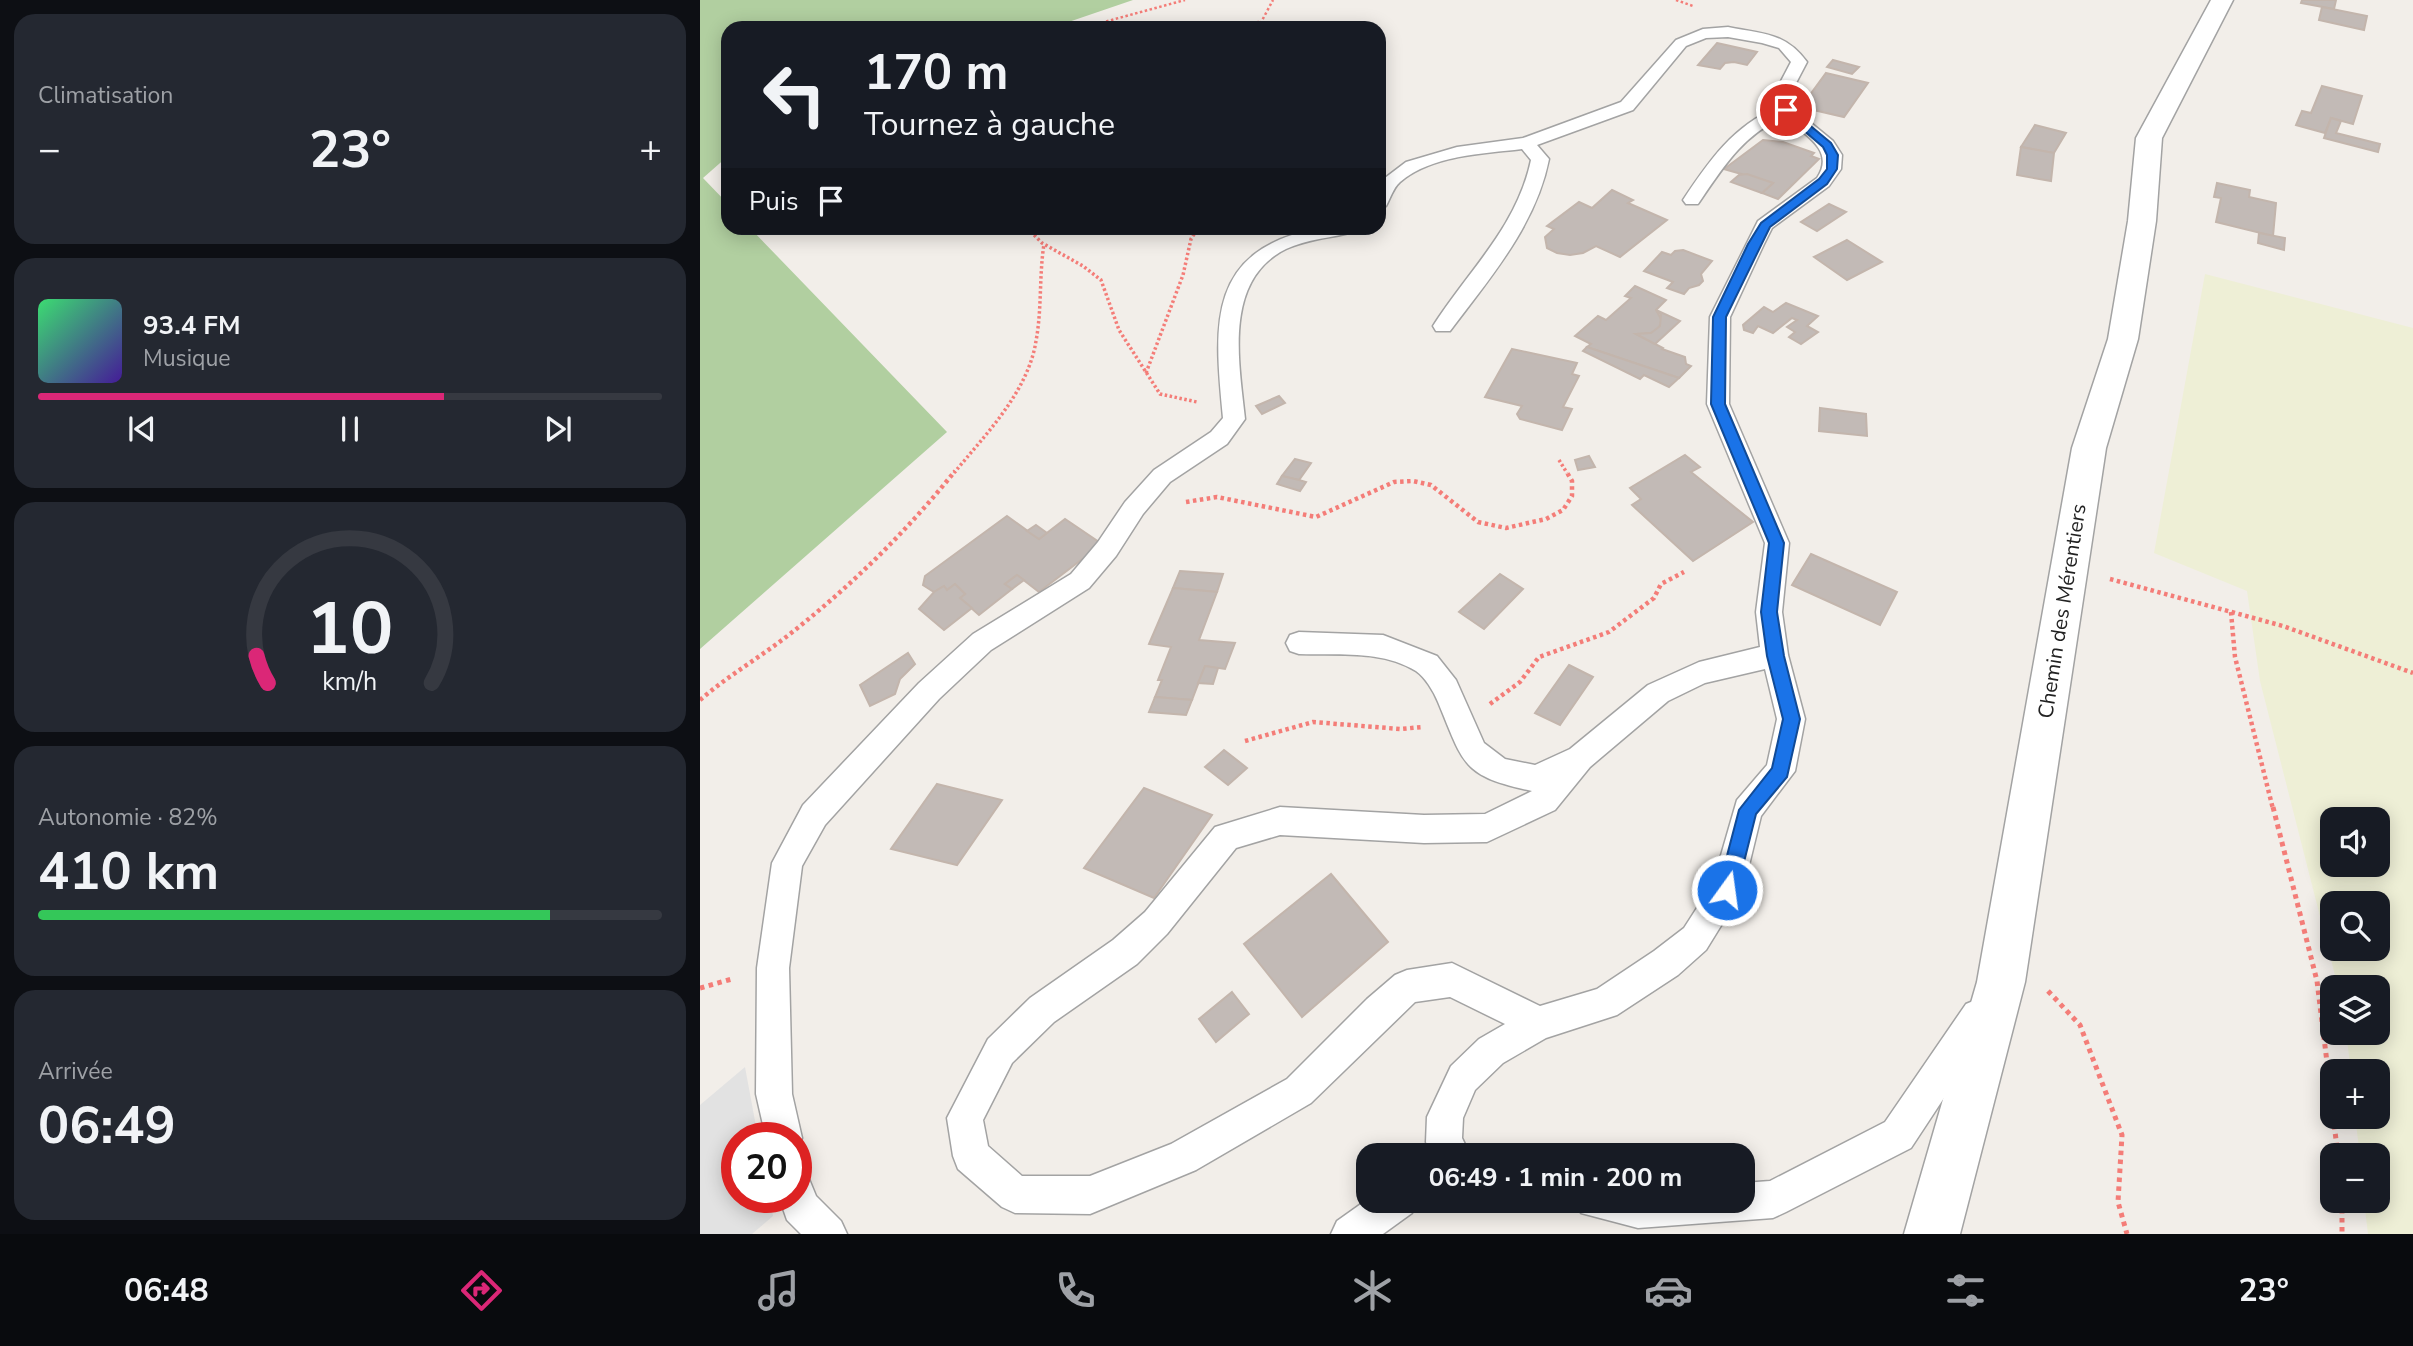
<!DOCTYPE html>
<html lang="fr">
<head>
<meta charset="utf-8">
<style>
	:root { --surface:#171b24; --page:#242831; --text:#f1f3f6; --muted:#9ea1a6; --line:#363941; --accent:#db2777 }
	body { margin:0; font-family:"Nunito Sans",sans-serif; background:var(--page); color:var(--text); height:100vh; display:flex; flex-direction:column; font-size:26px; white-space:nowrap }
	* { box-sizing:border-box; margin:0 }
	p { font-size:23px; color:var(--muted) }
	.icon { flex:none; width:38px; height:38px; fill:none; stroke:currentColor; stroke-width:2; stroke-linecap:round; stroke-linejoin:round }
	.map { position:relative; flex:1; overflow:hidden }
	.drawer { display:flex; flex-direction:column; gap:14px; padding:14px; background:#0d0f14; width:700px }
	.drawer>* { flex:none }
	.guide { position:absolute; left:21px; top:21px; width:665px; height:214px; border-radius:21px; box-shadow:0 4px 18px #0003; background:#171b24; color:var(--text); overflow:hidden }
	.fabs { position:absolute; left:1620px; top:807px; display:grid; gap:14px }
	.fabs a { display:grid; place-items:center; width:70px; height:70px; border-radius:14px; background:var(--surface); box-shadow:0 4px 18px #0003; font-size:35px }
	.speed { position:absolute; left:21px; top:1122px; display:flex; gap:14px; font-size:35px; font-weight:700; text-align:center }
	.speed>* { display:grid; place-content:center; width:91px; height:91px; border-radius:50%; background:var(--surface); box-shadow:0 4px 18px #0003; line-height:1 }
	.speed .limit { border:10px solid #d22; background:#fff; color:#111 }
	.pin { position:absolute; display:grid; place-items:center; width:60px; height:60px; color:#fff; margin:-30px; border:4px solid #fff; border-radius:50%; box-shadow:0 2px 7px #0007 }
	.me { position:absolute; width:77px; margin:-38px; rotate:14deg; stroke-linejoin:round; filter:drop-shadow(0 0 5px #0008) }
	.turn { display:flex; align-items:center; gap:24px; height:147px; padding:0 28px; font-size:32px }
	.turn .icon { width:91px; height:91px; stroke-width:2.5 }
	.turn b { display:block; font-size:49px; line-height:60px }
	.then { display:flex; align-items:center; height:66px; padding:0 28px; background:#0003; gap:14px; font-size:26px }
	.big { font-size:52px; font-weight:700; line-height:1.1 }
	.drawer .tile { flex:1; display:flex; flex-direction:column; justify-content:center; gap:10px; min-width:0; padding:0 24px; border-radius:21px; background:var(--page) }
	.drawer .dial { align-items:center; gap:0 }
	.dial svg { height:182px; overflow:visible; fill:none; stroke:var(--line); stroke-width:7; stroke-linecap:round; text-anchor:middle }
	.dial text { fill:var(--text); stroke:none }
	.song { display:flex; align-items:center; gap:21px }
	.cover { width:84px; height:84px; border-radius:10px; background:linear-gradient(135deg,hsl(140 70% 55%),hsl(260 70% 35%)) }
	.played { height:7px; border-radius:4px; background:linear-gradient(90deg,var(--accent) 65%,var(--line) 65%) }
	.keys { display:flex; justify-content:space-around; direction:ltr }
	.heat { display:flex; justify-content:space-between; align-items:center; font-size:38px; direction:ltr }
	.charge { height:10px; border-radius:5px; background:linear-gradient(90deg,#34c759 82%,var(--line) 0) }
	.trip { position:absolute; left:656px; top:1143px; width:399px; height:70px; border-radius:21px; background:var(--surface); box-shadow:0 4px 18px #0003; font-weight:700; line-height:70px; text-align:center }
	.tabs { display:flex; height:112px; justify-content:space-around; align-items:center; background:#090b0e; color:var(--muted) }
	.tabs .icon { width:49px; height:49px }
	.tabs .current { color:var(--accent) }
	.tabs b { font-size:32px; color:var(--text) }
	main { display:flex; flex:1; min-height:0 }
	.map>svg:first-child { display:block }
	.farmland { fill:#eeefd6; fill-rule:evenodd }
	.forest { fill:#b1cfa0 }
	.parking { fill:#e2e2e2 }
	.building { fill:#c2bab6; stroke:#c3b5ac; stroke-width:2 }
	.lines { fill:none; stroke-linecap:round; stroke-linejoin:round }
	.lane-casing { stroke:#a3a3a3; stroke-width:3 }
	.street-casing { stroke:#a3a3a3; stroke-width:3 }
	.path-far3 { stroke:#f47d78; stroke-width:2.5; stroke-dasharray:2.5 2.5; stroke-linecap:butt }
	.path-far2 { stroke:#f47d78; stroke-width:3.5; stroke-dasharray:2.5 2.5; stroke-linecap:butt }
	.path-far1 { stroke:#f47d78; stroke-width:4.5; stroke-dasharray:3.5 3.5; stroke-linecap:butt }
	.path { stroke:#f47d78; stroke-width:5; stroke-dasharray:4.5 4.5; stroke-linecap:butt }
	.lane { fill:#fff; fill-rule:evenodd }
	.street { fill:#fff; fill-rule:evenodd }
	.route { fill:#1a73e8; stroke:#114b97; stroke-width:2 }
	.labels { text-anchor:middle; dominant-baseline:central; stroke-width:5; stroke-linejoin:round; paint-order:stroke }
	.street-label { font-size:21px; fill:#222; stroke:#fff }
</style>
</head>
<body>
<main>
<section class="drawer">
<div class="tile"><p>Climatisation</p>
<div class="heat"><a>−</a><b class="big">23°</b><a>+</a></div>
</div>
<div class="tile">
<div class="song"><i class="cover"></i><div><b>93.4 FM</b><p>Musique</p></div></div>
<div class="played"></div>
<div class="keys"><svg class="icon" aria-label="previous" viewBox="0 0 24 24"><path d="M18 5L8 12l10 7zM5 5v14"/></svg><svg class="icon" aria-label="pause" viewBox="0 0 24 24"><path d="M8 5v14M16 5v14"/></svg><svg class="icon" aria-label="next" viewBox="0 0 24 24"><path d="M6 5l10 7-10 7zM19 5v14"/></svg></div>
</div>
<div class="tile dial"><svg viewBox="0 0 100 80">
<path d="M14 69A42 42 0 1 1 86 69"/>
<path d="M14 69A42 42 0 0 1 9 57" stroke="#db2777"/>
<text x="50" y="56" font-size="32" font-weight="700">10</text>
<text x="50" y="72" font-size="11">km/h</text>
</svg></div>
<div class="tile"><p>Autonomie · 82%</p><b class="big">410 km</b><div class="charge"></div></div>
<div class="tile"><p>Arrivée</p><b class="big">06:49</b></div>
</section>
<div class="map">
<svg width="1713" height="1234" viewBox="0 0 1713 1234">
	<rect width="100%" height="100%" fill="#f2eee9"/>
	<!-- farmland -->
	<path class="farmland" d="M1505,274L1713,328V1234H1668L1664,1201L1678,1200V1155H1660L1655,1117L1678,1116V1071H1651L1646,1033L1678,1032V987H1638L1560,681L1547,591L1454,553ZM1633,819H1678V864H1633ZM1633,903H1678V948H1633Z"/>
	<!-- forest -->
	<path class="forest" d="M0,0H433L351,28H28V156L3,178L28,204V228H50L247,432L0,649Z"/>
	<!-- parking -->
	<path class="parking" d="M45,1067L58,1137L37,1138V1197H69L73,1216L52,1234H0V1105Z"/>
	<!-- building -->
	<g class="building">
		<path d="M1602,0H1636L1634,9L1601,3Z"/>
		<path d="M1622,7L1667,16L1664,30L1619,20Z"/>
		<path d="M1017,43L1057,52L1047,65L1034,62L1025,63L1020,69L998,65Z"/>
		<path d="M1133,60L1159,67L1152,74L1127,67Z"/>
		<path d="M1126,73L1168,83L1144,117L1101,107Z"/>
		<path d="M1622,86L1662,96L1653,124L1631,118L1625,133L1596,125L1602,111L1611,113Z"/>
		<path d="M1631,118L1641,121L1636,133L1680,144L1678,152L1624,138Z"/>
		<path d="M1335,125L1366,133L1354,153L1321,147Z"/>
		<path d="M1063,140L1083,142L1114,153L1111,156L1119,159L1078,199L1062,193L1073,183L1024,169Z"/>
		<path d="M1321,147L1354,153L1351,181L1317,175Z"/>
		<path d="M1047,174L1073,183L1062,193L1031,182L1039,175Z"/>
		<path d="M1517,183L1550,190L1549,197L1576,203L1573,236L1516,222L1521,198L1514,197Z"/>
		<path d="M912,190L933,200L928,203L967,220L920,257L896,246L883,253L870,255L857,253L847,248L845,237L854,229L847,226L879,202L892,208Z"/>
		<path d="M1129,204L1146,212L1117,231L1101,222Z"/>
		<path d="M1559,233L1585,238L1584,250L1558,243Z"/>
		<path d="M1147,240L1182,262L1147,280L1114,257Z"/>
		<path d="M983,250L1012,261L1001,274L1003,281L999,285L989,288L984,294L967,288L973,282L944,271L962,252L971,255L975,251Z"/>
		<path d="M935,286L966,300L956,310L962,321L958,329L951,333L936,334L963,348L962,349L985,357L986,364L991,366L979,378L887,347L891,344L875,336L898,316L906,320L931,298L925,296Z"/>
		<path d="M1086,303L1118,316L1107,326L1118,332L1101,344L1089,337L1095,332L1087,327L1097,320L1092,318L1073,333L1058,326L1053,333L1044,330L1043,325L1064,307L1073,312Z"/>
		<path d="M956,310L980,321L955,344L936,334L951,333L960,326L961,315Z"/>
		<path d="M887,347L979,378L969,387L944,375L940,379L883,351Z"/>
		<path d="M812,349L877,363L872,374L879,376L863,407L872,409L862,430L820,419L817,414L822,406L785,397Z"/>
		<path d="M579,396L585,403L562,414L556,406Z"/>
		<path d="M1120,408L1166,414L1167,436L1119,431Z"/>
		<path d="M985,455L1000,467L991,472L1053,522L993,561L932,505L941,499L930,488Z"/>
		<path d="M889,456L895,467L878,470L875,460Z"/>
		<path d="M595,459L611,463L599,480L582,476Z"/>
		<path d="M582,476L599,480L606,482L600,491L577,484Z"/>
		<path d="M307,516L339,539L365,519L402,544L339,592L317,575L305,584L312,589L279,615L260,598L265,594L255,584L247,590L244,586L234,592L223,585L225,576Z"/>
		<path d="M336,525L347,533L339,539L327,531Z"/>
		<path d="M1111,554L1197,592L1180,625L1092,585Z"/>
		<path d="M480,571L523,574L517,592L473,588Z"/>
		<path d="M800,574L823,589L784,629L759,612Z"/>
		<path d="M317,575L324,580L312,589L305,584Z"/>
		<path d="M255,584L265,594L260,598L272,608L244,630L219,609L234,592L244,586L247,590Z"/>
		<path d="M473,588L517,592L499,640L535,643L525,669L505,666L492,700L455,697L462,680H458L471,647L449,644Z"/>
		<path d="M208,653L215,664L200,679L195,694L170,706L160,685Z"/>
		<path d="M869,665L893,677L860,725L835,713Z"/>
		<path d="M505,666L518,668L513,684L498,683Z"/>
		<path d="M455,697L492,700L486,715L449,712Z"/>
		<path d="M524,750L547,768L528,785L505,767Z"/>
		<path d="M237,784L302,800L257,865L191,849Z"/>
		<path d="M444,788L512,815L454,898L384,868Z"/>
		<path d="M631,874L688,942L602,1017L544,944Z"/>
		<path d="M532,992L549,1014L516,1042L499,1019Z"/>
	</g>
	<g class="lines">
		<!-- lane casing -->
		<g class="lane-casing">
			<g id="lane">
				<path d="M1028,27C1062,34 1085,32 1107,62L1096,83L1094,109L1133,141L1142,155L1141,169L1129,186L1072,228L1064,244L1030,317L1029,404L1089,543L1082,612L1088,655L1105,719L1095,771L1061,816L1043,890L1006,950L978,975L917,1015L846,1038L803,1063L775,1090L763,1118L762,1138L770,1155H731L726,1142L727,1117L751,1066L779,1039L805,1024L750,997L715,1002L611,1103L496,1170L390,1214L315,1213L302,1207L258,1169L253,1156L247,1118L288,1039L330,998L413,940L445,912L515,827L580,807L724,815L785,814L832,791C761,776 764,764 738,702C734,692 725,677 716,671C682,650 637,655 599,654L590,651L586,643L590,635L599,632L683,635L737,656L756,680L784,743L805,759L835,765L870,749L948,685L999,662L1060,647L1056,612L1065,543L1007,404L1010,317L1058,221L1117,178C1136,150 1104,134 1084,117C1043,134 1022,169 998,204H986L983,200C1009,161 1033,126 1078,107L1080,83L1091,62L1079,48L1062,43L1028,37L1006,38L986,46L933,110L837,145L849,159C836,225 790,278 750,331H736L733,326C768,271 817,227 831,160L822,149C782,154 732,155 700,182C693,188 690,199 686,206L679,208L681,181L706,162L757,147L823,138L921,102L976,40L1003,29ZM1065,669L1077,719L1067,765L1037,800L1013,883L984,928L954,951L897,989L840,1006L752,963L707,970L695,975L667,999L587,1079L471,1144L390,1176H322L288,1146L283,1120L312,1063L354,1022L437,964L467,934L536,848L580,835L724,843L787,842L855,810L890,767L968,701L1005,683Z"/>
				<path d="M619,228H656L654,232C631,238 607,239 586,249C523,280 539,362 545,419L527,444L470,482L443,514L416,556L389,588L291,650L239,699L125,825L102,866L89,968L92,1094L102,1138L96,1151V1138H66L56,1094L57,968L72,863L103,805L219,683L273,634L371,574L398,542L425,502L454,470L511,432L523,418C514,324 506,250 619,228Z"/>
				<path d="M1278,999L1290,1004L1295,1016L1290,1028L1211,1148L1086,1212L1073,1218L938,1228L881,1213L876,1200H1043V1183L1070,1181L1185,1122L1266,1004Z"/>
				<path d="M96,1174L109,1179L116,1196L141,1221L147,1234H101L87,1220L79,1197H96Z"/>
				<path d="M668,1199L717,1200L712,1213L683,1234H631L637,1221Z"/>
			</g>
		</g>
		<!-- street casing -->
		<g class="street-casing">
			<path id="street" d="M1511,0H1533L1462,138L1456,221L1438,339L1406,448L1325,982L1260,1234H1204L1277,982L1372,448L1408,339L1428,221L1436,138Z"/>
		</g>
		<!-- path-far3 -->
		<g class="path-far3">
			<path d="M976,0L993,6"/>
			<path d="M382,28L485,0"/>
			<path d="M507,28L559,22"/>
			<path d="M558,28L573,0"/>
		</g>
		<!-- path-far2 -->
		<g class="path-far2">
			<path d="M327,228L342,243L383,266L401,280L419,330L460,394L497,402"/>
			<path d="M446,373L483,275L491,239L498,228"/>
			<path d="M859,460L867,473"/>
			<path d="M254,473C285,435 328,392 336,341C342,309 339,276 344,244"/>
		</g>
		<!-- path-far1 -->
		<g class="path-far1">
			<path d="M486,502L517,497L616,517L694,482L713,481L731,485L778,522L806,528L846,519L863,510L872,496V481L866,471"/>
			<path d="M1410,579L1583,626L1713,673"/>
			<path d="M1531,612L1535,657L1573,809"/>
			<path d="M0,700C30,674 64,655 95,630C154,583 208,530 255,471"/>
			<path d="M790,704L820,682L839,657L909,632L954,598L961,584L984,572"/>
			<path d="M545,741L613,722L700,729L723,727"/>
		</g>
		<!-- path -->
		<g class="path">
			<path d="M1573,807L1617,981L1633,1111"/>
			<path d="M0,988L32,979"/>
			<path d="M1348,991L1380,1025L1422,1135L1418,1202L1427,1234"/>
			<path d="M1633,1116L1638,1155"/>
			<path d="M1642,1200V1234"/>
		</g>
		<!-- lane -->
		<use href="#lane" class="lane"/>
		<!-- street -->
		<use href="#street" class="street"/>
	</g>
	<!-- route -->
	<path class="route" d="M1082,108H1089L1131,143L1138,155L1137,169L1127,184L1070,227L1026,317L1025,404L1084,543L1077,612L1084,656L1100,719L1087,777L1056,814L1037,890L1034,896L1027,899L1021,896L1018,890L1039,810L1072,768L1083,719L1067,656L1061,612L1069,543L1011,404L1013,317L1048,244L1061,223L1119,179L1127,169V155L1123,147L1082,112Z"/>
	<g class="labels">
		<!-- street labels -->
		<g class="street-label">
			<text transform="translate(1362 611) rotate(-81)">Chemin des Mérentiers</text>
		</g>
	</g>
</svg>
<div class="fabs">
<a><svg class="icon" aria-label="sound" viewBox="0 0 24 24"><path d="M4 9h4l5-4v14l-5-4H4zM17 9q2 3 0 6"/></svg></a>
<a><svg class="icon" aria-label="search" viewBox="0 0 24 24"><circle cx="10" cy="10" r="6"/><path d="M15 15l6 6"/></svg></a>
<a><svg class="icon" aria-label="layers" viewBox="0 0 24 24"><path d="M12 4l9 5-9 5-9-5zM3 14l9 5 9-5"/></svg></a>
<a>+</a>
<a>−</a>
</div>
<div class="speed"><div class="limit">20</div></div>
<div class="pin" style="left:1086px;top:110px;background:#d93025"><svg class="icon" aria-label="arrive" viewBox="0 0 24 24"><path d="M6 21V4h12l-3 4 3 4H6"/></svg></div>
<svg class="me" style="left:1027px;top:890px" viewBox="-20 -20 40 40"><circle r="17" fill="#1a73e8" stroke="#fff" stroke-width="3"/><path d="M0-11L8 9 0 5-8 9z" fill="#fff"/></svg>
<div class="trip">06:49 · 1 min · 200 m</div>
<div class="guide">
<div class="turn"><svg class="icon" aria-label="left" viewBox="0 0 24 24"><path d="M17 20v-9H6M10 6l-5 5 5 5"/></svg><div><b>170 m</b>Tournez à gauche</div></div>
<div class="then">Puis<svg class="icon" aria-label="arrive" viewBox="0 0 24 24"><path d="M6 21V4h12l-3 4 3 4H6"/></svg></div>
</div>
</div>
</main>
<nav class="tabs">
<b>06:48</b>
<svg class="icon current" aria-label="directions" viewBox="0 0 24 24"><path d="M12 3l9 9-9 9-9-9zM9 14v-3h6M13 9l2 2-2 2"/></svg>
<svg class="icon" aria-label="music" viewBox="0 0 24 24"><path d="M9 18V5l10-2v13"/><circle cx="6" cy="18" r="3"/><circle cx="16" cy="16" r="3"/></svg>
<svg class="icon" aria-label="phone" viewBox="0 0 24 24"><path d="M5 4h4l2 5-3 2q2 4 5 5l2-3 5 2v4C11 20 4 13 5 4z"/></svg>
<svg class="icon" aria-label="climate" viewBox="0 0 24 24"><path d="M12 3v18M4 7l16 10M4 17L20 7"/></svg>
<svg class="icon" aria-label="car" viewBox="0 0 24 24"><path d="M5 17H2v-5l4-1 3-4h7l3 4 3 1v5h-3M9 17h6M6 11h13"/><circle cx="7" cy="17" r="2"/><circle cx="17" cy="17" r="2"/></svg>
<svg class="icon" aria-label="filters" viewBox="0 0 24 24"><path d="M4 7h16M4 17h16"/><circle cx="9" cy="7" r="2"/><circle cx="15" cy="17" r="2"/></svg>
<b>23°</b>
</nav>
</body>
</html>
